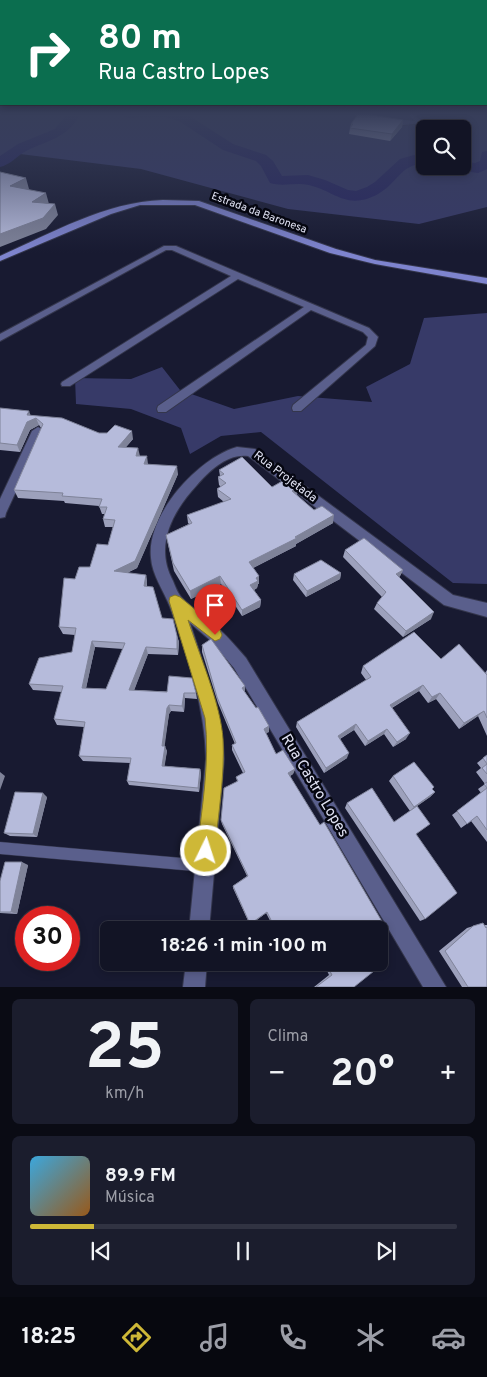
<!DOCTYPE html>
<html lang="pt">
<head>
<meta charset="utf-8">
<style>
	:root { --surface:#121425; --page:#1b1d2d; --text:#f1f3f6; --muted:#9c9ea7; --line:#313342; --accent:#ceb837 }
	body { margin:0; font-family:Overpass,sans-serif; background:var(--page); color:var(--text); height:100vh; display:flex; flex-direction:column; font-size:19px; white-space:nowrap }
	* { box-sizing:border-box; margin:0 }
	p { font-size:16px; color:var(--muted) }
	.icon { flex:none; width:28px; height:28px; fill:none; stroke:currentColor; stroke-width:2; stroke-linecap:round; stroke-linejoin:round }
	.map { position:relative; height:987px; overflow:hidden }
	.panel { display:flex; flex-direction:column; gap:12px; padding:12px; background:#0a0b14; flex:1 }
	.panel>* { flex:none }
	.top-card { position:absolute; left:0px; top:0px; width:488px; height:105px; box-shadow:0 2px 8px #0003,0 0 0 1px var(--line); background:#0b6e4f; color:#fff; overflow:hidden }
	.controls { position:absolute; left:416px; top:120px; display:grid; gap:10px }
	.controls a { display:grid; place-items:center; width:55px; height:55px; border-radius:8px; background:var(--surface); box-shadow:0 2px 8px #0003,0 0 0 1px var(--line); font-size:25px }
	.speed { position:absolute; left:15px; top:906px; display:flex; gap:10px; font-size:25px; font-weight:700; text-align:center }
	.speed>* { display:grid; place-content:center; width:65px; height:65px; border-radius:50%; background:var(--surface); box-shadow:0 2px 8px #0003,0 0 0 1px var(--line); line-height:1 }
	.speed .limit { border:8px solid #d22; background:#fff; color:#111 }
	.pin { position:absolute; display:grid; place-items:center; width:42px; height:42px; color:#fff; margin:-51px -21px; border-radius:50% 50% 50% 0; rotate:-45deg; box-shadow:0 0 5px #0007 }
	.pin .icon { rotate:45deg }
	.me { position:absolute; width:55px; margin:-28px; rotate:4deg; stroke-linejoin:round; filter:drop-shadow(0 0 4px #0008) }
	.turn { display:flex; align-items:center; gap:18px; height:105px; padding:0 15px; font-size:22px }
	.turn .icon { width:65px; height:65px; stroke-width:2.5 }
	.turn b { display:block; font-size:35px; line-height:42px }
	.big { font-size:38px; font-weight:700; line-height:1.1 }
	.panel .card { flex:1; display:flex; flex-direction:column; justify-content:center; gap:8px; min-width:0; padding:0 18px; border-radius:8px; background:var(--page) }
	.panel .dial { align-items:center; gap:0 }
	.dial b { font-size:65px; line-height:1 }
	.song { display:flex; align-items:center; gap:15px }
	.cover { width:60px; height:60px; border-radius:8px; background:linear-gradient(135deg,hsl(200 70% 55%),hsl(30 70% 35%)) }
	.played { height:5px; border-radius:2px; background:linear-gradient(90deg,var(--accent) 15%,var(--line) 15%) }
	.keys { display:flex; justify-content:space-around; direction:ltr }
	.heat { display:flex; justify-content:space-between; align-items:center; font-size:28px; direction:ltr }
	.panel .tiles { flex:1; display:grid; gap:12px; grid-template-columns:1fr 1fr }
	.card:last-child { grid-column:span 2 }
	.trip { position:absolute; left:100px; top:921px; width:288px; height:50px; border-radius:8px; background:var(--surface); box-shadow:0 2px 8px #0003,0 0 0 1px var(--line); font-weight:700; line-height:50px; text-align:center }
	.menu { display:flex; height:80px; justify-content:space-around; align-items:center; background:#07080f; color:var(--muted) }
	.menu .icon { width:35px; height:35px }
	.menu .active { color:var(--accent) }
	.menu b { font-size:22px; color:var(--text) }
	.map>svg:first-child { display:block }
	.green { fill:#373a68; fill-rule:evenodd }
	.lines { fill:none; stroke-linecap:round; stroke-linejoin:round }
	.river { fill:#282762; fill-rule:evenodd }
	.service-casing { stroke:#34364c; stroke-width:1 }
	.minor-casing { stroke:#34364c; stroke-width:2 }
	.secondary-casing { stroke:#34364c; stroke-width:2 }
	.service { fill:#5a5f8c; fill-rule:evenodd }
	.minor { fill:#5a5f8c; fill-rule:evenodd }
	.secondary { fill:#7e84ce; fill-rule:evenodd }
	.wall { fill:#9da1bc; fill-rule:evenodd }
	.shaded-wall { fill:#7f8399 }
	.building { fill:#b6bbdb; stroke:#7f8399; fill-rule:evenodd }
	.route { fill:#ceb837; stroke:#867824 }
	.labels { text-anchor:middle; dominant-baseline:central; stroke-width:5; stroke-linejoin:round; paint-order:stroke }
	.far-street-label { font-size:11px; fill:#e0e2f3; stroke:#050610 }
	.street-label { font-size:12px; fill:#e0e2f3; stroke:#050610 }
	.near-street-label { font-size:15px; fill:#e0e2f3; stroke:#050610 }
</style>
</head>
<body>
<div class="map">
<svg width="487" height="987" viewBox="0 0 487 987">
	<rect width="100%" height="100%" fill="#181a31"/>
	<!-- green -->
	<g class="green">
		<path d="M0,114H487V207L419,224L288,209L141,169L20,154L0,158ZM425,129H462V166H425Z"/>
		<path d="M487,313V584L453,583L261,432L221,436L190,454L181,428L131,409L76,404L75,378L131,379L162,367L180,390L234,409L298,396L372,402L366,387L410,364L424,318Z"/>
	</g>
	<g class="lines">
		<!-- river -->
		<g class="river">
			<path d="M67,114H80C68,138 48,140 26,151C17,156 10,165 0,167V156L18,144L55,129Z"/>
			<path d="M121,114L188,115L233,144L266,155L273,161L282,176L308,175L325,180L348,190L356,191L367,187L375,182L400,159L414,155H425V163C399,165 398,183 378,194C347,211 335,191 309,185C296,182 283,187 270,183L261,166L256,161L223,150L179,121L165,117L127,118Z"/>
			<path d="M487,151V169L483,171L478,173L450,169L448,166H462V162L475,163L480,161L482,152Z"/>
		</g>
		<!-- service casing -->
		<g class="service-casing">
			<path id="service" d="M0,842L205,860L209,862L211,866L209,870L205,872L0,854Z"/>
		</g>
		<!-- minor casing -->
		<g class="minor-casing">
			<g id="minor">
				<path d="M354,114L415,121L407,114H413L424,123L403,125L359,119Z"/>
				<path d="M164,246H176L369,328L378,337L375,346L301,411H293L292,408L293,405L366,345L368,337L363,332L311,310L166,412H158L157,409L158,406L304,307L238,279L70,386H62L61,384L62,382L231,276L172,250H166L0,341V334Z"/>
				<path d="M38,427L44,431L6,513L5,517L0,518V499L32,431Z"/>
				<path d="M237,447L255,449L453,595L487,603V617L444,605L248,456C228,453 209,471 197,485C172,512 154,546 173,581C175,586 178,594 182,598C193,610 208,618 220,630C229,638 237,648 246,658L446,987H423L234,668L210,640L190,623L216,703L223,744L224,759L209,930H189L206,759C205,708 188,655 170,607C164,591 152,575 151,558C146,515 198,458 237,447Z"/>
				<path d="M186,962H207L205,987H183Z"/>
			</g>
		</g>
		<!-- secondary casing -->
		<g class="secondary-casing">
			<path id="secondary" d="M163,200L199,201L336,249L375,260L487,278V284L375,264L330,253L195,205H140L111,214L0,261V256C52,233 105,202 163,200Z"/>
		</g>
		<!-- service -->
		<use href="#service" class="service"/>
		<!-- minor -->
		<use href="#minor" class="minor"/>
		<!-- secondary -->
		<use href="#secondary" class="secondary"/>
	</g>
	<!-- wall -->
	<g class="wall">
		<path d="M403,120L402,127L390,141L349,134L350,128L351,124Z"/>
		<path d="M0,408L99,433L133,439L126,447L140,456L148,464L178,474L137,568L127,573L146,575L147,582V586L162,618L177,636L179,642L178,655L148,654L134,690L196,693L197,699L185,698L184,712L171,711L169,714L164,746L167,751L164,766L200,769L201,774L199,792L129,785L127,781L130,763L83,761L79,756L84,727L57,725L54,719L62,692L33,690L29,684L72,652L75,635L63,634L59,627L75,579L90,567L108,545L113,527H105L103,519L105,514H102L99,506L65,503L64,501L18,498L14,490L41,428L39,425L30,430L20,452L0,450ZM95,647L123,649L106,689L86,688Z"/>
		<path d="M219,470L272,487H297V495L314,510L333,523L296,544V546L253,568L259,576V584H258L257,588L254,590L261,600L260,607L242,616L221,584L191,599L174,571L166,535L189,524L188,523L187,515L224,502L218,497L217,489L221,487L219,485L218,477L220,476Z"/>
		<path d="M345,550L403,570L400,576L399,577L431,619L403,637L374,609L377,603L382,597L343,557Z"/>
		<path d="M341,573L340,579L306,597L293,580L294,574Z"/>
		<path d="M202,645L245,686V692L269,732L266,733L276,754L295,769L293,774L290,776L379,930H275L266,913L250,925L233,888V886L247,876L222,824L221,820L237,781L236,777L243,773L232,750V745L235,744L218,703L202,652Z"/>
		<path d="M441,659L485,673L487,670V736L478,716L459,729L436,699L428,703L419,691L392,708L406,739L393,747L384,734L365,746L354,730L340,739L347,758L324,773L296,727L297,722L366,680L361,673L363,666Z"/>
		<path d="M487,755V842L471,821L461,828L452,815L481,793L478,789L485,784L476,772L481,768L477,763Z"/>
		<path d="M393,776L432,789L435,792L430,797L417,806L416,834L425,919L420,921L345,808L347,803L394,822L410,811L389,781Z"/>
		<path d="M47,797L37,837L10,836L4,833Z"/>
		<path d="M28,865L17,914L0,913V881Z"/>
		<path d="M483,923L484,925H487V987H462L439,951L467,928Z"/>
		<path d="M323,962H379L354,987H314L329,975Z"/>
	</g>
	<!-- shaded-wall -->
	<g class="shaded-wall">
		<path d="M403,120L402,127L390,141L392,134Z"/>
		<path d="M26,178L29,189L13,197L10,186Z"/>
		<path d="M46,193L49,204L32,202Z"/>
		<path d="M55,204L58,215L46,229L0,247V234Z"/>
		<path d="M29,411L32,419L36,418L39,425L30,430L20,452L17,445Z"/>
		<path d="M132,431L133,439L120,454L118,447Z"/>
		<path d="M138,448L140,456H136Z"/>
		<path d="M147,456L148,464H144Z"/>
		<path d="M177,466L178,474L137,568L116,578L114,571Z"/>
		<path d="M297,487V495L292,491Z"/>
		<path d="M334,515L333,523L296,544V546L249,570V562L295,537Z"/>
		<path d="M403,570L400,576L394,581L396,574Z"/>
		<path d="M341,573L340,579L306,597L307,591Z"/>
		<path d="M146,575L147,582L146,593L144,586Z"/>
		<path d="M220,576L221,584L191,599L190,591Z"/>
		<path d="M259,576V584H258L257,588L250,592V585L256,578Z"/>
		<path d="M261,600L260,607L242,616V610Z"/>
		<path d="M434,612L431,619L403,637L406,631Z"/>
		<path d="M177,636L179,642L178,655L177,649Z"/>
		<path d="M92,641L95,647L85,693L82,688Z"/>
		<path d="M146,647L148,654L132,696L129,690Z"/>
		<path d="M423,685L419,691L386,711L390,705Z"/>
		<path d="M245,686V692L242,688Z"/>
		<path d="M184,693L185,698L184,712L182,706Z"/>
		<path d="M440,693L436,699L428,703L432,697Z"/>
		<path d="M169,705L171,711L169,714L164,751L162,746L167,708Z"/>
		<path d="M484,711L478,716L459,729L464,723Z"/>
		<path d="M356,724L354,730L336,741L338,736Z"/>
		<path d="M269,726V732L263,734L264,729Z"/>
		<path d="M387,729L384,734L365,746L368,741Z"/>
		<path d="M410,733L406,739L393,747L397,742Z"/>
		<path d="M165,746L167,751L164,770L162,766Z"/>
		<path d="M349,753L347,758L324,773L326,768Z"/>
		<path d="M200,769L201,774L199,792L198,788Z"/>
		<path d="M295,769L293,774L287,778L288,773Z"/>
		<path d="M0,772L5,776L0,790Z"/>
		<path d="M435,792L430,797L410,811L414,807Z"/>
		<path d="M43,793L47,797L37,837L33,834Z"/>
		<path d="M22,862L28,865L17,914L11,912Z"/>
		<path d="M267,912L266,913L250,925V924Z"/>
	</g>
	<!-- building -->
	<g class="building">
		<path d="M358,114H365L403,120L392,134L350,128L353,124H351Z"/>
		<path d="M0,172L26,178L10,186L46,193L32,202L55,204L43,218L0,234Z"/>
		<path d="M0,408L29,411L27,415L62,418L99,433H107L115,425L132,431L118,447L138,448L136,456H147L144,464L177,466L135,561L114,571L146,575L144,586L153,587L162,618L173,619L177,636V649L146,647L129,690L167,692L169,676L192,678L196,693H184L182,706L169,705L167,708L162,746H165L162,766L200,769L198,788L127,781L131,758L79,756L85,722L54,719L63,686L29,684L39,658L72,652L76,628L59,627L64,578L75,579L79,567H90L97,544L108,545L115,520L103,519L107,507H99L102,499L62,496L63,493L14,490L43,424L36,418L27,422L17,445L0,443ZM92,641L125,643L106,689L82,688Z"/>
		<path d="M242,457L272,487L286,479L297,487L292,491L314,510L322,506L334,515L295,537L297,538L249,562L259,576L256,578L258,581L250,585L261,600L242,610L220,576L190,591L173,563L166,535L192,523L187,515L231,499L217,489L226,483L218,477L224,474L219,470Z"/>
		<path d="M364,538L403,570L396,574L434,612L406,631L377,603L386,592L345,550Z"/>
		<path d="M321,560L341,573L307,591L294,574Z"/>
		<path d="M414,632L441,659L459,644L487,675V718L484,711L464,723L440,693L432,697L423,685L390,705L410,733L397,742L387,729L368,741L356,724L338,736L349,753L326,768L297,722L371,677L363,666Z"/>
		<path d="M211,639L245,686L242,688L256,708L258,707L269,726L264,729L276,754L283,750L295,769L288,773L320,825L324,822L387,930L379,936V930H276L267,912L250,924L233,886L248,876L221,820L224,788L238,781L236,777L245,772L232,745L236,743L217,697L202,645Z"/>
		<path d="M487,755V764L483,758Z"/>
		<path d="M414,762L434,787L432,789L435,792L414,807L393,776Z"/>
		<path d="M487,764V774L482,768Z"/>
		<path d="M487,782V788L484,784Z"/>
		<path d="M372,788L394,822L417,806L430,824L416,834L457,893L425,919L347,803Z"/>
		<path d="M487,788V830L477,816L467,824L457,811Z"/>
		<path d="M15,792L43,793L33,834L4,833Z"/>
		<path d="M5,862H22L11,912H0V881Z"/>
		<path d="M483,923L486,928L487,927V987H468L445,951L473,926Z"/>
		<path d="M379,955L384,963L354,987H316L332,975L325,962H379Z"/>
	</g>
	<!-- sky -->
	<linearGradient id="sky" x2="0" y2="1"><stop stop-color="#0d0e1b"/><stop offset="0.45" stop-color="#373e5a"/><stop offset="1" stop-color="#373e5a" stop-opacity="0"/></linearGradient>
	<rect width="487" height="253" fill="url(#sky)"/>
	<!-- route -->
	<path class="route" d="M175,595L180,597L220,630L222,635L220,639L215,641L188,620C199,654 221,705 223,739C225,776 218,814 215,851L212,857L206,859L200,857L197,851C202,807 210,762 205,718L169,601L170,597Z"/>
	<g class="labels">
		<!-- far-street labels -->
		<g class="far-street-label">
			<text transform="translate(259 213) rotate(20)">Estrada da Baronesa</text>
		</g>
		<!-- street labels -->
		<g class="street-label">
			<text transform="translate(285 477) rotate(37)">Rua Projetada</text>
		</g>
		<!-- near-street labels -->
		<g class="near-street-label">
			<text transform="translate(314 786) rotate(59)">Rua Castro Lopes</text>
		</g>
	</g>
</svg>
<div class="controls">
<a><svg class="icon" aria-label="search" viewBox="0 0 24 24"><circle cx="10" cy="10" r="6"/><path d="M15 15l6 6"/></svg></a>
</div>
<div class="speed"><div class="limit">30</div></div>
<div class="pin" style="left:215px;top:635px;background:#d93025"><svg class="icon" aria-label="arrive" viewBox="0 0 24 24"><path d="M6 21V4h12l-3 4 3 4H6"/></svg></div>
<svg class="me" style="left:206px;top:851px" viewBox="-20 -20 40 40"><circle r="17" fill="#ceb837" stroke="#fff" stroke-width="3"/><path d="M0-11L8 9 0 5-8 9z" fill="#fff"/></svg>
<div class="trip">18:26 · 1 min · 100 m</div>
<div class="top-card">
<div class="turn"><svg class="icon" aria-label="right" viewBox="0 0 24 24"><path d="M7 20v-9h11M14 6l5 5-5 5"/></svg><div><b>80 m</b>Rua Castro Lopes</div></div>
</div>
</div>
<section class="panel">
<div class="tiles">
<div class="card dial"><b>25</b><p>km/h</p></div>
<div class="card"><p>Clima</p>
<div class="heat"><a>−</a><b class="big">20°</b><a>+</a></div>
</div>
<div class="card">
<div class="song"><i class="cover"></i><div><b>89.9 FM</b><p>Música</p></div></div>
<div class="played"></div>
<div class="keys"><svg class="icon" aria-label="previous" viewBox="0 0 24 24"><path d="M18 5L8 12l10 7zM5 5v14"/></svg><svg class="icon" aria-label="pause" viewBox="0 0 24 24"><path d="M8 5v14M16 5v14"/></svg><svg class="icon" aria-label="next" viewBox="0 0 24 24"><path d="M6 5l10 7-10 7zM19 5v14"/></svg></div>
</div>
</div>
</section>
<nav class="menu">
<b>18:25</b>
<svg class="icon active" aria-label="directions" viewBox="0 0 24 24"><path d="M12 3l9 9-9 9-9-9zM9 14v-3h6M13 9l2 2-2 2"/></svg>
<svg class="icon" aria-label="music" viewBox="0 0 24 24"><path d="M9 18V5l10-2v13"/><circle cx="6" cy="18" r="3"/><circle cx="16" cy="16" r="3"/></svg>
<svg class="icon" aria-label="phone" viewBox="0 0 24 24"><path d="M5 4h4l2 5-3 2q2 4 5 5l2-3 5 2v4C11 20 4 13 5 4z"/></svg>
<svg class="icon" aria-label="climate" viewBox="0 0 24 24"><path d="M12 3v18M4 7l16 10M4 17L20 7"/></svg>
<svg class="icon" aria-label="car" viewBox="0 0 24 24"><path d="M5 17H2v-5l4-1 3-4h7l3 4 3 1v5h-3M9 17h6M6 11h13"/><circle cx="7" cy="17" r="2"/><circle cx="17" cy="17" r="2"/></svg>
</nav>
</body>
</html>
